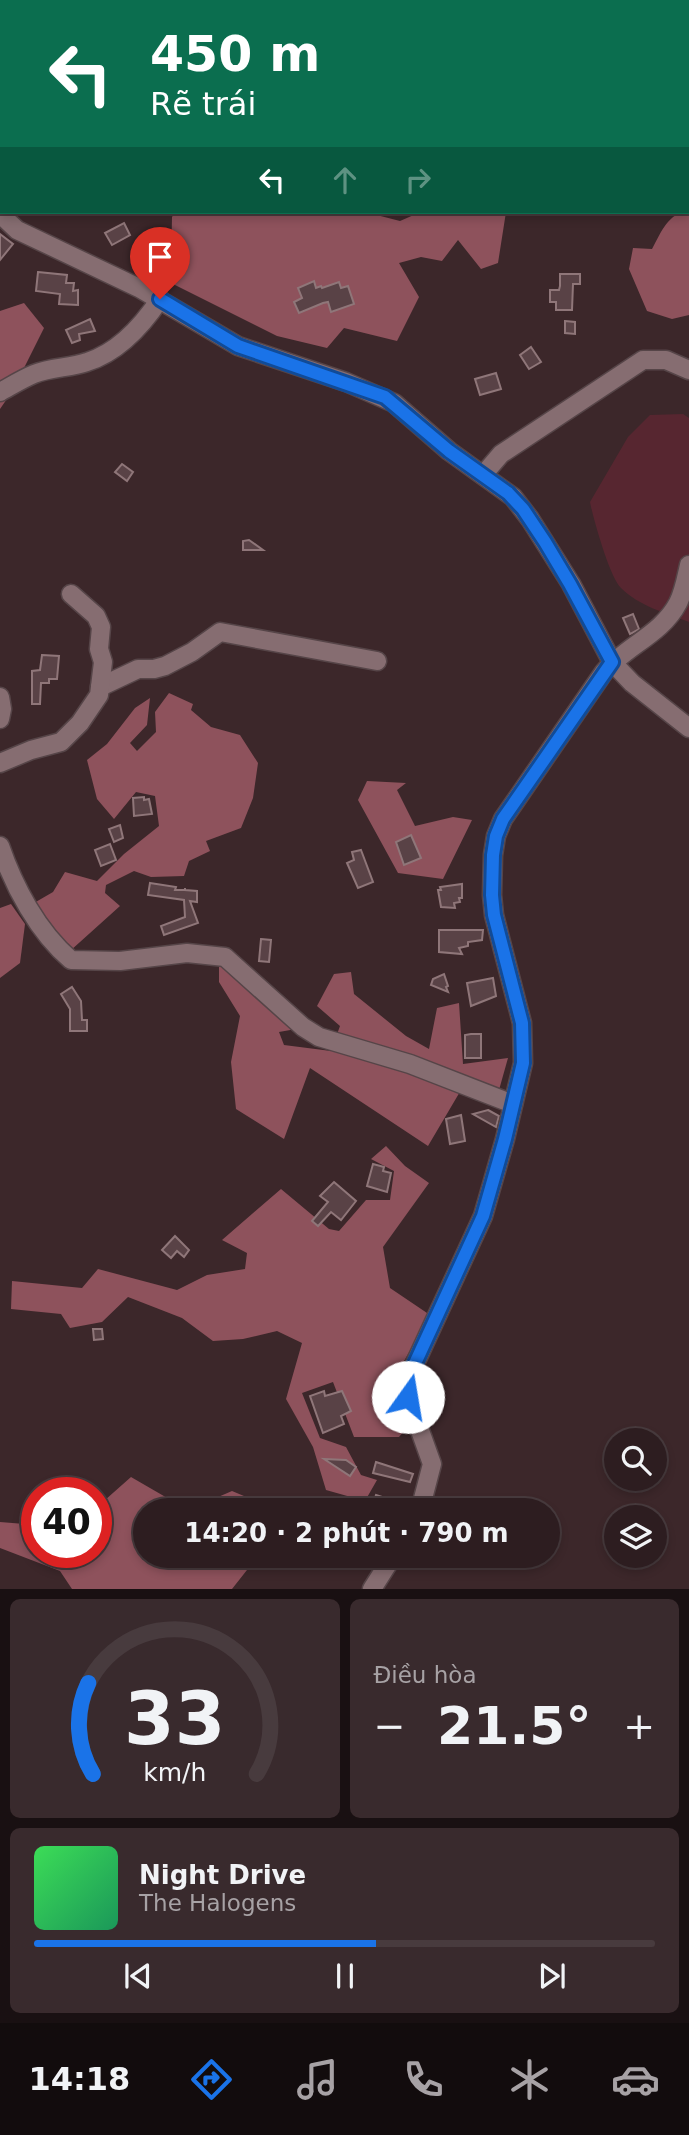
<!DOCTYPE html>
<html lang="vi">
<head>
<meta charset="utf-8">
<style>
	:root { --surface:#2d1d20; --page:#392a2d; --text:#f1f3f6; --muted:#a7a2a5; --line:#483b3e; --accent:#1a73e8 }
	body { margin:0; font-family:"DejaVu Sans",sans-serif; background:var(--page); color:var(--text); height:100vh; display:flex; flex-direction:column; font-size:26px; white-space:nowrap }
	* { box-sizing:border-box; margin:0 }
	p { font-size:23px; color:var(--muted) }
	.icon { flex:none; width:38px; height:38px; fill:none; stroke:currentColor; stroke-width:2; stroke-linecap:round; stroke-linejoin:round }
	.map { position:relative; height:1589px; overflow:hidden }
	.drawer { display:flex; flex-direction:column; gap:10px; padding:10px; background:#191012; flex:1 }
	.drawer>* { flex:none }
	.banner { position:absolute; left:0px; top:0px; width:690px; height:214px; box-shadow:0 4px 10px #0003,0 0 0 2px var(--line); background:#0b6e4f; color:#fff; overflow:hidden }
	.controls { position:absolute; left:604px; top:1428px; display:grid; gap:14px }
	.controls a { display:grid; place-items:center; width:63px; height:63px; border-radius:50%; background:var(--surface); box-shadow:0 4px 10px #0003,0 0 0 2px var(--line); font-size:35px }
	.speed { position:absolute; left:21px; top:1477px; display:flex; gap:14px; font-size:35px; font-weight:700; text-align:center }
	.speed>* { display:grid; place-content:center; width:91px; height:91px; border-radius:50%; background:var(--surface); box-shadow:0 4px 10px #0003,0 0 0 2px var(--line); line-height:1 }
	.speed .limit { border:10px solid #d22; background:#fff; color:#111 }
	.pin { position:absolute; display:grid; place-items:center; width:60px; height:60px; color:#fff; margin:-72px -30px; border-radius:50% 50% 50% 0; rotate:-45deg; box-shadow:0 0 7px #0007 }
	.pin .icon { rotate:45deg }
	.me { position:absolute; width:77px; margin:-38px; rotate:13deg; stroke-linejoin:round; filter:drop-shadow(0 0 5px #0008) }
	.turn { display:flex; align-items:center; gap:24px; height:147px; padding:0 35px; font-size:32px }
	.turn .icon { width:91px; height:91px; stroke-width:2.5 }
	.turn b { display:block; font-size:49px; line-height:60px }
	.lanes { display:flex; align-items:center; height:66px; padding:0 35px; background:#0003; justify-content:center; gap:35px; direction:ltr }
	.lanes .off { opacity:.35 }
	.big { font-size:52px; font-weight:700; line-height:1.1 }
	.drawer .tile { flex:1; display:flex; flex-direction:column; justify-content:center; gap:10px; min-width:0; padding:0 24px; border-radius:10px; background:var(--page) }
	.drawer .dial { align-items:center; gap:0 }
	.dial svg { height:182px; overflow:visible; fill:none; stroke:var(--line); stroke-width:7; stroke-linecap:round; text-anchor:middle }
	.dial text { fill:var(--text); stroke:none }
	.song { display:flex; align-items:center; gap:21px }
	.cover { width:84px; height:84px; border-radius:10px; background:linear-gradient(135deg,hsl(130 70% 55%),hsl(150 70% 35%)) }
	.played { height:7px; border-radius:4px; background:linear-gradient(90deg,var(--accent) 55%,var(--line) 55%) }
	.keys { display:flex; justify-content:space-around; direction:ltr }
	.heat { display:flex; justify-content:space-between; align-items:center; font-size:38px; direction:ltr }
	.drawer .tiles { flex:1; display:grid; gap:10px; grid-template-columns:1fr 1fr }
	.tile:last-child { grid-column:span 2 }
	.trip { position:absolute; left:133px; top:1498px; width:427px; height:70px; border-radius:35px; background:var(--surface); box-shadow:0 4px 10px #0003,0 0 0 2px var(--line); font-weight:700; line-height:70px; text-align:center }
	.tab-bar { display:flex; height:112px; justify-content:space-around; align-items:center; background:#120c0d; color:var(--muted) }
	.tab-bar .icon { width:49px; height:49px }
	.tab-bar .active { color:var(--accent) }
	.tab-bar b { font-size:32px; color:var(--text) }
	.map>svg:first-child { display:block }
	.green { fill:#572630 }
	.forest { fill:#8e525c }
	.building { fill:#594246; stroke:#8f7679; stroke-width:2 }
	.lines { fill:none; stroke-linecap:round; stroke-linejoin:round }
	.minor-casing { stroke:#564548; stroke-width:21 }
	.minor { stroke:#866d71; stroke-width:18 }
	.route-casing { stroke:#114b97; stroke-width:18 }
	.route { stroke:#1a73e8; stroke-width:12 }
</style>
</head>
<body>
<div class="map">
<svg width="689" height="1589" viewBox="0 0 689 1589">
	<rect width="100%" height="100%" fill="#3c272a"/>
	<!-- green -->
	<path class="green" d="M683,414L689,418V622C666,613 639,606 621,588C610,578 593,518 590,502L628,437L650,415Z"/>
	<!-- forest -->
	<g class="forest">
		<path d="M689,211V315L672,319L647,311L629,269L633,248L652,249C662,231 668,213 689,211Z"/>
		<path d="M175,212H365L400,221L416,214V212H506L498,263L481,269L458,240L442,261L421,257L399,263L419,297L397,341L344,328L327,348L277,336L175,285L171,268L172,217Z"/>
		<path d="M24,303L44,328L13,390L0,409V311Z"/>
		<path d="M169,693L193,704L191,710L211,727L240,735L258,763L253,798L241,828L206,841L210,851L189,861L184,876L151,877L134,871L106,885L105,893L120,906L70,951L56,940L34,903L53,892L65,872L97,881L124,854L159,826L155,796L136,792L114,819L97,799L87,760L107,744L135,708L150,698L147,725L130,743L137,751L156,732L155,712Z"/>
		<path d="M367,781L406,783L397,790L415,826L453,817L472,820L443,879L398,873L358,800Z"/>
		<path d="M11,904L25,924L20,963L0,978V908Z"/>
		<path d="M219,964L258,986L296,1029L279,1032L284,1045L331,1051L340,1026L317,1006L334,974L351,972L354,994L406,1036L429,1049L437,1008L459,1003L463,1064L508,1058L499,1090H461L428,1146L310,1068L284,1139L236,1109L231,1062L240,1016L219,982Z"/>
		<path d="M386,1146L405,1166L429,1183L383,1247L390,1288L430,1315L394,1379L410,1424L399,1437H354L333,1382L302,1393L320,1438L346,1447L361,1475L377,1480L365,1501L326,1490L313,1447L286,1399L302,1343L277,1331L243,1339L213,1341L182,1318L128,1297L102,1322L70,1328L61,1314L11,1309L12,1281L82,1288L98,1269L177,1290L207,1275L245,1269L247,1253L222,1240L281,1189L329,1229L339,1231L366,1200H390L394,1171L371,1159Z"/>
		<path d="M131,1477L188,1510L232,1491L278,1510H145V1556H267L247,1570L232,1589H72L60,1571L0,1548V1522L37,1525V1552H96V1508Z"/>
	</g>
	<!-- building -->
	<g class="building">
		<path d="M124,223L130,235L112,245L105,233Z"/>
		<path d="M0,234L13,244L0,260Z"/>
		<path d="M38,272L67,275L66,283H74L73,291L78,290V305L59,304L60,294L36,291Z"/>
		<path d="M560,274H580V284H573L572,310H556V302H550V290H559L560,286Z"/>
		<path d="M314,281L316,288L321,286L322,288L339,282L341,288L348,286L354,304L331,312L328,302L323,303L299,313L294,302L302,298L298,288Z"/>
		<path d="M90,319L95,331L79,334L80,340L72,343L66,330Z"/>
		<path d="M565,321L575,322V334L565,333Z"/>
		<path d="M531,347L541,362L529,369L520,355Z"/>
		<path d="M496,373L501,389L480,395L475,379Z"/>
		<path d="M122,464L133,472L127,481L115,472Z"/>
		<path d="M249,540L263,550H243V541Z"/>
		<path d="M633,614L639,629L630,634L623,618Z"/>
		<path d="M42,655L59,656L57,679H49V683H41L40,704H32V671L40,670Z"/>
		<path d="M144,797V800L149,799L152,814L134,816L133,798Z"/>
		<path d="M120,825L123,838L114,842L109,829Z"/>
		<path d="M411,835L421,858L404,865L396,842Z"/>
		<path d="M110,844L116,860L101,866L95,850Z"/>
		<path d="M361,850L373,882L358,888L347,863L354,860L352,852Z"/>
		<path d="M150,883L176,887L175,890H185V888V890L197,891V902L190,901L198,923L164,935L161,926L185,917L184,900L148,895Z"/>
		<path d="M462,884V898H459L460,902L454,903L455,908L441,907L438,890H441L440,887Z"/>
		<path d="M439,930H483L482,940L468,942V946L459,948L462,954L439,952Z"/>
		<path d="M261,939L271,940L269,962L259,961Z"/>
		<path d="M444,974L448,986L446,987L448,992L431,985L433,979Z"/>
		<path d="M493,978L496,996L471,1006L467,983Z"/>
		<path d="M72,987L81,1001L82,1020H87V1031H70V1009L61,994Z"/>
		<path d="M471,1034H481V1058H465V1035Z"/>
		<path d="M488,1110L499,1116L496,1127L473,1114Z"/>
		<path d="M461,1115L465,1141L450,1144L446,1119Z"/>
		<path d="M373,1164L384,1167L383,1171L391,1173L387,1192L367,1186Z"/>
		<path d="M334,1182L356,1201L341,1220L331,1212L318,1226L312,1221L328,1202L320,1196Z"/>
		<path d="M175,1236L189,1250L184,1257L177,1251L171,1258L162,1250Z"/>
		<path d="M93,1329H102L103,1339L94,1340Z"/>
		<path d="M324,1391L325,1396L342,1391L351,1411L341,1416L344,1424L323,1433L310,1396Z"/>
		<path d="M324,1459L346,1460L356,1467L350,1476Z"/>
		<path d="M376,1462L413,1474L410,1482L373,1473Z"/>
		<path d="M376,1495L388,1499L386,1510H371Z"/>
	</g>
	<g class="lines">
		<!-- minor casing -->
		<g class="minor-casing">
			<g id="minor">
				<path d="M0,214L17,230L139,288L238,346L346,382L394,403L449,451L513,497L530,519L571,584L612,662L632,683L689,728"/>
				<path d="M0,392C11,386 22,379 34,374C51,367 70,368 87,362C119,352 142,326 160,299"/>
				<path d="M483,475L501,454L643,360H666L689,370"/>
				<path d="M100,687L138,669H154L165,666L192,652L220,632L377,661"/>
				<path d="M0,697L2,709L0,719"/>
				<path d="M0,763L31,750L61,742L80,723L99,695L103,662L99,649L101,627L96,616L71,594"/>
				<path d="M0,846C14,887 38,932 71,960L120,961L187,953L225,957L303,1027L319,1037L410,1064L513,1104"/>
				<path d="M420,1510L432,1464L408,1397L412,1370L483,1216L505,1139L523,1063L522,1023L494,915L492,895L493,855L496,836L503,819L604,672C626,646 662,634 678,603C684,591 686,578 689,565"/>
				<path d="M372,1589L393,1556"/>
			</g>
		</g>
		<!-- minor -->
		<use href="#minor" class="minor"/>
	</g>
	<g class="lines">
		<!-- route casing -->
		<g class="route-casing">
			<path id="route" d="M160,299L238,346L385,397L449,451L508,493L523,509L545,542L570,584L612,662L503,819L496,836L493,855L492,895L494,915L522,1023L523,1063L505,1139L483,1216L412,1370L408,1397"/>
		</g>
		<!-- route -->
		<use href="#route" class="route"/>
	</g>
</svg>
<div class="controls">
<a><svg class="icon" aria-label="search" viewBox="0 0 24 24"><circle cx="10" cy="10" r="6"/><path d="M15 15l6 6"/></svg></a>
<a><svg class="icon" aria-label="layers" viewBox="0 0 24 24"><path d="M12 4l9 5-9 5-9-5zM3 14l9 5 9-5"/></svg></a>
</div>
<div class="speed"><div class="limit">40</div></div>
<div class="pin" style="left:160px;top:299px;background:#d93025"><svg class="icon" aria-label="arrive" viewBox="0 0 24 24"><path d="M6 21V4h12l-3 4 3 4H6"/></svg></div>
<svg class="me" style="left:408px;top:1397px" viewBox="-20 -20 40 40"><circle r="19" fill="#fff"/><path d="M0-13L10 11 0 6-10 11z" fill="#1a73e8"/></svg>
<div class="trip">14:20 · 2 phút · 790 m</div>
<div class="banner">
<div class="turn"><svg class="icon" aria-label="left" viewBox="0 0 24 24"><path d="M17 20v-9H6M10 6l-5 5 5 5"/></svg><div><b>450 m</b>Rẽ trái</div></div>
<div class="lanes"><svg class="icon" aria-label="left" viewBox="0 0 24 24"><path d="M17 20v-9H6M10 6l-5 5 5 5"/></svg><svg class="icon off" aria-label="ahead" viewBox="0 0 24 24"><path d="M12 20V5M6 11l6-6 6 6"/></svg><svg class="icon off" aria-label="right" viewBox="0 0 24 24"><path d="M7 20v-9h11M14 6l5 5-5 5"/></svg></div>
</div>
</div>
<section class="drawer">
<div class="tiles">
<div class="tile dial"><svg viewBox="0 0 100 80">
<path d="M14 69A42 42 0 1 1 86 69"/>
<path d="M14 69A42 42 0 0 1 12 29" stroke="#1a73e8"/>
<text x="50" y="56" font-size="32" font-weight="700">33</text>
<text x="50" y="72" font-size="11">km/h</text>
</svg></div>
<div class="tile"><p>Điều hòa</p>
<div class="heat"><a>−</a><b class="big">21.5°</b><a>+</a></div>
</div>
<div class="tile">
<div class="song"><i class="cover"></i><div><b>Night Drive</b><p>The Halogens</p></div></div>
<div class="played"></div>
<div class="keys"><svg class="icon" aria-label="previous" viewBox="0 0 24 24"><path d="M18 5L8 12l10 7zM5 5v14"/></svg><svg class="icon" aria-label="pause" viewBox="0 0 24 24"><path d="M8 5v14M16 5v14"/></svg><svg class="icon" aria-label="next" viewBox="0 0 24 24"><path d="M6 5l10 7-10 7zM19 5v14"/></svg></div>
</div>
</div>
</section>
<nav class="tab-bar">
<b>14:18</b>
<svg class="icon active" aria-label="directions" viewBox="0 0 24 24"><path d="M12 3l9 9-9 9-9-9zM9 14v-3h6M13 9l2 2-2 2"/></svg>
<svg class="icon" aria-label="music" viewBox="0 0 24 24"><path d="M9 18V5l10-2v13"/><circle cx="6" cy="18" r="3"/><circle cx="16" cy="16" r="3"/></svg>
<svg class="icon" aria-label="phone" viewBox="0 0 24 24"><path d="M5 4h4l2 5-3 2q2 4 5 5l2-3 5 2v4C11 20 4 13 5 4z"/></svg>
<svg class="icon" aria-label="climate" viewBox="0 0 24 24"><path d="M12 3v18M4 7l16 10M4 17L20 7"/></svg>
<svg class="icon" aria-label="car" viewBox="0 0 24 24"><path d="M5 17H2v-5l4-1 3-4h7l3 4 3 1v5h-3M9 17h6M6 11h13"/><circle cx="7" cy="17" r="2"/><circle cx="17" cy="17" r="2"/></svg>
</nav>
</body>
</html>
